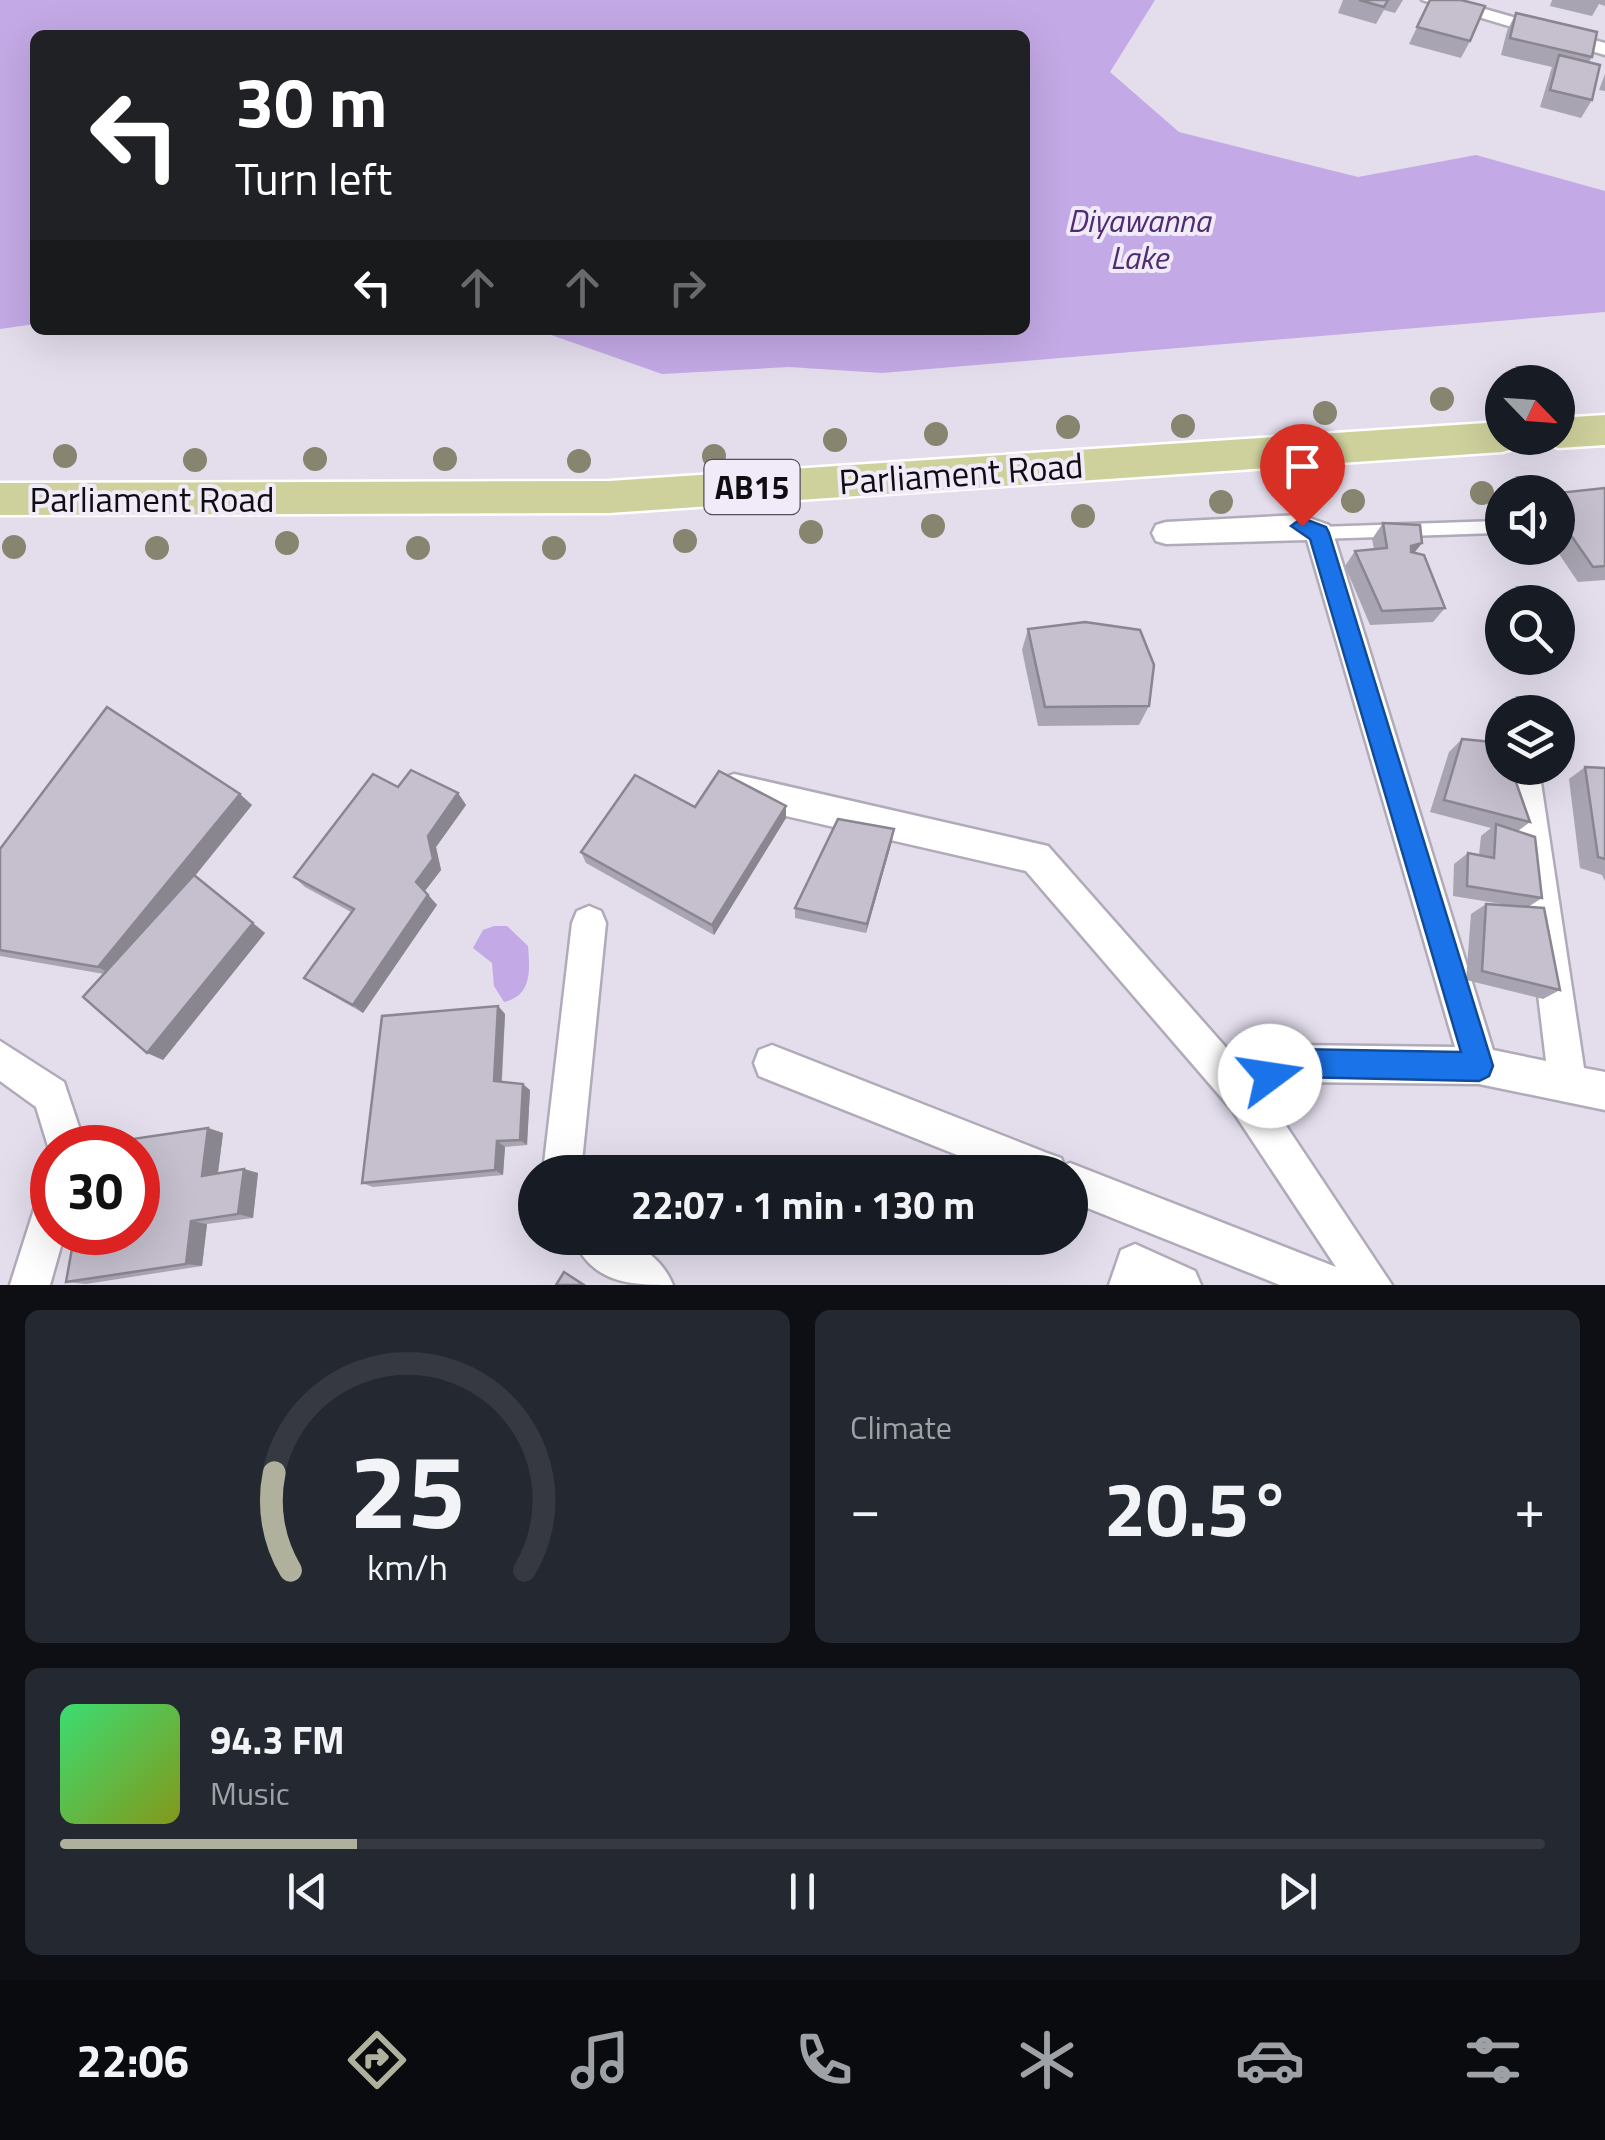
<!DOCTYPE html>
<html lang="en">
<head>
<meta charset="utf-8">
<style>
	:root { --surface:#171b24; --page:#242831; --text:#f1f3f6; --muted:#9ea1a6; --line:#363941; --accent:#afb19c }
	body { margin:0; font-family:"Titillium Web",sans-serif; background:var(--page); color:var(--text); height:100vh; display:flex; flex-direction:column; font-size:38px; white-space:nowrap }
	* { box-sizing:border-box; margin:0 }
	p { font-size:32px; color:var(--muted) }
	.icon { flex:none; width:55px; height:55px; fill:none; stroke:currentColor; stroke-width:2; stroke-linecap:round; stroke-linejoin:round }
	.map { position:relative; height:1285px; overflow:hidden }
	.sheet { display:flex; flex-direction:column; gap:25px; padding:25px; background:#0d0f14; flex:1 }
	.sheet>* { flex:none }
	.guide { position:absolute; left:30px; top:30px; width:1000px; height:305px; border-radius:15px; box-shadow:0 10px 40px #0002; background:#202124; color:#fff; overflow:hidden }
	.needle { width:65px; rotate:115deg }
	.buttons { position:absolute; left:1485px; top:365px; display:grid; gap:20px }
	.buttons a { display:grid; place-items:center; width:90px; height:90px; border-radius:50%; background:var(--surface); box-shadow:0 10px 40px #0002; font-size:50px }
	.speed { position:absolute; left:30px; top:1125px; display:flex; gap:20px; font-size:50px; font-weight:700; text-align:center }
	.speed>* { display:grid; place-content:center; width:130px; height:130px; border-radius:50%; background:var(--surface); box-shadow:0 10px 40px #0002; line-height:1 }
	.speed .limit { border:15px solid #d22; background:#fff; color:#111 }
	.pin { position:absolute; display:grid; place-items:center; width:85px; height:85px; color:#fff; margin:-102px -42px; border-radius:50% 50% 50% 0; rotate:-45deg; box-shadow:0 0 10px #0007 }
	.pin .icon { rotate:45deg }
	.me { position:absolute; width:110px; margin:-55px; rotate:76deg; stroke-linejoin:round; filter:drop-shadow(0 0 8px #0008) }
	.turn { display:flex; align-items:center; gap:35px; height:210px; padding:0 40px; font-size:45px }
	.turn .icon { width:130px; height:130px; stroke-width:2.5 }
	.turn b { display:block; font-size:70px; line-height:85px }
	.lanes { display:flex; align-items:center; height:95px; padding:0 40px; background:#0003; justify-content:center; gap:50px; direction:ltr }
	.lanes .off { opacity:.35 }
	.big { font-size:75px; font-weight:700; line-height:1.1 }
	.sheet .card { flex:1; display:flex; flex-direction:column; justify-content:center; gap:15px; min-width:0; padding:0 35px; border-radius:15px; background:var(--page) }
	.sheet .dial { align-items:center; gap:0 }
	.dial svg { height:260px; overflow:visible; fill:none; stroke:var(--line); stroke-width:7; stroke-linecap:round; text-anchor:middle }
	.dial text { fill:var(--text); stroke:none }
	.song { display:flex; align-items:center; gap:30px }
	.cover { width:120px; height:120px; border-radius:15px; background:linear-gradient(135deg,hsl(140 70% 55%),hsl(70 70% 35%)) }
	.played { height:10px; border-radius:5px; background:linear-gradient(90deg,var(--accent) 20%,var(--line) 20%) }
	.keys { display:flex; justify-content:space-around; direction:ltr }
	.heat { display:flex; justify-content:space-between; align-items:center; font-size:55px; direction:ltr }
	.sheet .tiles { flex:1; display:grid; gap:25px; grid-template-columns:1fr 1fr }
	.card:last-child { grid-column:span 2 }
	.trip { position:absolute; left:518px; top:1155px; width:570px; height:100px; border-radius:50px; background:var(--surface); box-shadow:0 10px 40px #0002; font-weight:700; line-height:100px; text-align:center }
	.menu { display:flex; height:160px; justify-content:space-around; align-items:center; background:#090b0e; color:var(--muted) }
	.menu .icon { width:70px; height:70px }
	.menu .on { color:var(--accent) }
	.menu b { font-size:45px; color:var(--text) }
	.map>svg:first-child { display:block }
	.water { fill:#c3a9e5 }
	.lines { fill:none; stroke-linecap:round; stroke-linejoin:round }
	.service-casing { stroke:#b0aab9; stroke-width:5 }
	.minor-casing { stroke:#b0aab9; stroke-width:5 }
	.primary-casing { stroke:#fff; stroke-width:5 }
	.service { fill:#fff; fill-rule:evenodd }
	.minor { fill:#fff; fill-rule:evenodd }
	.primary { fill:#ced19c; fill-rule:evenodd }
	.tree { fill:#87856f }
	.wall { fill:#a9a4b1 }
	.shaded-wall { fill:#8a8690 }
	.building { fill:#c5bfce; stroke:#8a8690; stroke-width:2.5 }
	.route { fill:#1a73e8; stroke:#114b97; stroke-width:2.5 }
	.labels { text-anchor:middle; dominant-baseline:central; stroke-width:8; stroke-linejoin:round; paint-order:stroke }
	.far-water-label { font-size:32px; font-style:italic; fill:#502c73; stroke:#f0eaf9 }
	.shield { fill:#f0eaf9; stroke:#534f57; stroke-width:2.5 }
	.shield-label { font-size:32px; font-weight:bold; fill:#100d12 }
	.street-label { font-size:35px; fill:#100d12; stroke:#f0eaf9 }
</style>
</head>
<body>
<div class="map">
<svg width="1605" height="1285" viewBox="0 0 1605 1285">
	<rect width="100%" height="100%" fill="#e3ddec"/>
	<!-- water -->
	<g class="water">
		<path d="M0,0H1155L1110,72L1179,132L1358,177L1476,155L1605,191V312L882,373L789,367L662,374L537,330H1025V35H35V324L0,329Z"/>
		<path d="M494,926H507L528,946C530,970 532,996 504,1002L494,986L492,963L473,948L483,930Z"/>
	</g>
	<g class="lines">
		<!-- service casing -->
		<g class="service-casing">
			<path id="service" d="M1497,521L1502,524V531L1497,533L1319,539L1312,533L1319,527Z"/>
		</g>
		<!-- minor casing -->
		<g class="minor-casing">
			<g id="minor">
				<path d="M1422,0H1453L1605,43V55Z"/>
				<path d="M1301,515L1329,525L1333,533L1493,1050L1546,1061L1513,786L1518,776L1529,771L1540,776L1584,1068L1605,1072V1110L1479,1084L1296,1082L1267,1097L1392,1285H1280L1070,1201V1172H1000L759,1076L754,1063L759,1050L772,1045L1047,1153L1061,1158L1064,1165L1070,1163L1336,1267L1232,1110L1026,871L734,804L723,800L718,789L723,778L734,774L1048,846L1245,1069L1293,1045L1455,1047L1307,540L1166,544L1156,541L1152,533L1156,525L1166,522Z"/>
				<path d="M589,906L601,911L606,923L581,1172H543L572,923L577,911Z"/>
				<path d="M0,1041L64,1082L86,1148H52V1159L36,1107L0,1081Z"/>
				<path d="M52,1191V1232H65L50,1285H10L38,1197Z"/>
				<path d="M573,1238C614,1235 655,1242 673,1285C631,1285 592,1284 573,1238Z"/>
				<path d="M1135,1244L1195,1271L1201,1285H1109L1121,1250Z"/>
			</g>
		</g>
		<!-- primary casing -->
		<g class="primary-casing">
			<g id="primary">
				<path d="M1605,415V445L1558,448L1541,438H1558V418Z"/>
				<path d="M1502,422V438H1522L1516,448L1502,452L609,513L0,515V483L609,481Z"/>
			</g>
		</g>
		<!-- service -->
		<use href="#service" class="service"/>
		<!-- minor -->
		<use href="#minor" class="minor"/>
		<!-- primary -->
		<use href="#primary" class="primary"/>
	</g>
	<!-- trees -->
	<g class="tree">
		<circle cx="1442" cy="399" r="12"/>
		<circle cx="1325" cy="413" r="12"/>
		<circle cx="1183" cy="426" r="12"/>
		<circle cx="1068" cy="427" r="12"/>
		<circle cx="936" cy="434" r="12"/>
		<circle cx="835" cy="440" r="12"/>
		<circle cx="65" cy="456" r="12"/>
		<circle cx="714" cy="456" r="12"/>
		<circle cx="315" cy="459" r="12"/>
		<circle cx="445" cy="459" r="12"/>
		<circle cx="195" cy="460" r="12"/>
		<circle cx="579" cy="461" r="12"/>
		<circle cx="1482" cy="493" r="12"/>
		<circle cx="1353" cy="501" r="12"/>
		<circle cx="1221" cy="502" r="12"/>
		<circle cx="1083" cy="516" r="12"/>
		<circle cx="933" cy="526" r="12"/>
		<circle cx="811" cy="532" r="12"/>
		<circle cx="685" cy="541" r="12"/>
		<circle cx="287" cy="543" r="12"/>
		<circle cx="14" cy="547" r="12"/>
		<circle cx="157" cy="548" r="12"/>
		<circle cx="418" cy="548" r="12"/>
		<circle cx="554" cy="548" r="12"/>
	</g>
	<!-- wall -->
	<g class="wall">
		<path d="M1343,0H1403L1395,13L1384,10L1376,24L1338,13Z"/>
		<path d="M1430,0L1470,41L1461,58L1409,44Z"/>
		<path d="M1552,0H1605V6L1599,4L1592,16L1550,6Z"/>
		<path d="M1516,13L1592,57L1589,62L1592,100L1581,118L1540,107L1552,67L1501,55L1507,31Z"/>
		<path d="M1605,74V91L1599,90Z"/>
		<path d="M1605,488V580L1578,582L1555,548H1558V493Z"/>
		<path d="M1383,523L1422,543L1414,553L1445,608L1433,622L1370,625L1345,566L1355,551L1374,549L1372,539Z"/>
		<path d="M1028,629L1149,706L1139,725L1038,726L1022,650Z"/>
		<path d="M1462,739L1530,822L1518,831L1542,898L1528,907L1560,990L1543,999L1466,980L1471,914L1486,904L1514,906L1453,896L1454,864L1468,853L1479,855L1481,836L1491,828L1430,812L1449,752Z"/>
		<path d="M1585,767L1605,768V881L1602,875L1580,868L1569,779Z"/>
		<path d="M398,787L458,793L466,805L436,847L441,870L425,891L437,905L363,1013L316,986L304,978L351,912L305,887L294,877Z"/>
		<path d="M252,805L195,876L265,933L163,1060L104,974L0,956V849Z"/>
		<path d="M786,806V818L714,935L586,863L581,852L695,807Z"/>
		<path d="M892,841L866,933L795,918V908Z"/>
		<path d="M498,1006L505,1014L502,1082L530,1090L527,1145L505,1147L503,1175L373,1187L362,1183Z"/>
		<path d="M208,1128L223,1133L218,1173L244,1169L258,1173L253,1218L207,1224L202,1266L86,1284L66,1282Z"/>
	</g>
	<!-- shaded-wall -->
	<g class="shaded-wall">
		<path d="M1422,543L1410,558L1411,546Z"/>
		<path d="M458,793L466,805L436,847L441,870L424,892L416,882L428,836Z"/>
		<path d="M240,794L252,805L114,976L98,967Z"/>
		<path d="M786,806V818L714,935L712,925Z"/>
		<path d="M894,829L892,841L866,933L867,924Z"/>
		<path d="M195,876L265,933L163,1060L147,1053Z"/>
		<path d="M428,895L437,905L363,1013L353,1005Z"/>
		<path d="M498,1006L505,1014L501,1088L494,1081Z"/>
		<path d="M523,1084L530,1090L527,1145L520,1140Z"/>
		<path d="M208,1128L223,1133L217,1180L202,1176Z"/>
		<path d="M497,1141L505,1147L503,1175L495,1170Z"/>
		<path d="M244,1169L258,1173L253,1218L238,1214Z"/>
		<path d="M191,1221L207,1224L202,1266L186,1264Z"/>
	</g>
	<!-- building -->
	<g class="building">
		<path d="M1359,0H1388L1384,7Z"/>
		<path d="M1430,0H1461L1485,6L1470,41L1417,27Z"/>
		<path d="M1516,13L1597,32L1592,57L1510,38Z"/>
		<path d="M1559,55L1600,65L1592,100L1550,90Z"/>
		<path d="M1605,488V566L1593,567L1566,528L1558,520V493Z"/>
		<path d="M1383,523L1420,525L1422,543L1411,546V552L1424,555L1445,608L1382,611L1355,551L1387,548Z"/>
		<path d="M1085,622L1140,630L1154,665L1149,706L1045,707L1028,629Z"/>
		<path d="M107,707L240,794L98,967L0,950V849Z"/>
		<path d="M1462,739L1502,743V768H1511L1530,822L1444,800Z"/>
		<path d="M1585,767L1605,768V859L1598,857Z"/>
		<path d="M411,770L458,793L428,836L433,859L416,882L428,895L353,1005L304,978L354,909L294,877L373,774L398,787Z"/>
		<path d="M719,771L786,806L712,925L581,852L635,775L695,807Z"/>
		<path d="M838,819L894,829L867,924L795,908Z"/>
		<path d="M1496,824L1535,837L1542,898L1467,886L1468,853L1494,858Z"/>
		<path d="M194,875L253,923L147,1053L83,997Z"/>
		<path d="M1486,904L1544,908L1560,990L1482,971Z"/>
		<path d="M498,1006L494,1081L523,1084L520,1140L497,1141L495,1170L362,1183L382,1016Z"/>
		<path d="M208,1128L202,1176L244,1169L238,1214L191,1221L186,1264L66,1282L75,1232H138V1148H111L112,1142Z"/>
		<path d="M564,1272L584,1285H556Z"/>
	</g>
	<!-- route -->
	<path class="route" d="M1302,518L1326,527L1329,533L1493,1066L1489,1076L1479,1081L1295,1077L1270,1090L1260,1085L1256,1076L1260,1066L1293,1049L1461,1052L1310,539L1291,526Z"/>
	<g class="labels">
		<!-- far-water labels -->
		<g class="far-water-label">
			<text x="1139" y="220">Diyawanna<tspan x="1139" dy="37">Lake</tspan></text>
		</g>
		<!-- shield labels -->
		<rect class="shield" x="704.5" y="460" width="95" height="54" rx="8"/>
		<g class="shield-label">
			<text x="752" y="487">AB15</text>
		</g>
		<!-- street labels -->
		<g class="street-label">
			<text transform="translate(961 473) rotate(-4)">Parliament Road</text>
			<text x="152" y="499">Parliament Road</text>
		</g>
	</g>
</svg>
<div class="buttons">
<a><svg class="needle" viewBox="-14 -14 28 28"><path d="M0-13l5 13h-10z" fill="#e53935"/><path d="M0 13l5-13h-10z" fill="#9ea1a6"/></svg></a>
<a><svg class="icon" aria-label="sound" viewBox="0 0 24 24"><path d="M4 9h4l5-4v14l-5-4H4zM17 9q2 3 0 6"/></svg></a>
<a><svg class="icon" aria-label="search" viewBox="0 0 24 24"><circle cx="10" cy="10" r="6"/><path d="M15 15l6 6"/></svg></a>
<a><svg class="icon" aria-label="layers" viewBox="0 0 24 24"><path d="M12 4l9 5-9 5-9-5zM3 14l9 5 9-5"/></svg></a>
</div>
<div class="speed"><div class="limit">30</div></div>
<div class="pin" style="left:1302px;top:526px;background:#d93025"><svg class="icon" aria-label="arrive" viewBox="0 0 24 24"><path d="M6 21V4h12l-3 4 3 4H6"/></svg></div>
<svg class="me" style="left:1270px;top:1076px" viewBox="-20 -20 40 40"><circle r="19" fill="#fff"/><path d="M0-13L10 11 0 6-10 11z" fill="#1a73e8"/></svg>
<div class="trip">22:07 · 1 min · 130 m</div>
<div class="guide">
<div class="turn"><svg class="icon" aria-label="left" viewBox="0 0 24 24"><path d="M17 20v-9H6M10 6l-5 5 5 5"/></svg><div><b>30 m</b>Turn left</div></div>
<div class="lanes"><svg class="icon" aria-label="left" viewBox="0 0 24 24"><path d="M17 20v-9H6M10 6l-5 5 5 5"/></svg><svg class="icon off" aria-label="ahead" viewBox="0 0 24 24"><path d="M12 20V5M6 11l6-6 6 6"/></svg><svg class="icon off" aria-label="ahead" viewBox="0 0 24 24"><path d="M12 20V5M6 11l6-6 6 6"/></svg><svg class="icon off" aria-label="right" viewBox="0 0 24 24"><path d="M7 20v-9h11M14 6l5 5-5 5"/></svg></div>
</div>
</div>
<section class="sheet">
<div class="tiles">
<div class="card dial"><svg viewBox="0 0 100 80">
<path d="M14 69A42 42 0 1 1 86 69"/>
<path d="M14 69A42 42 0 0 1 9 39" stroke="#afb19c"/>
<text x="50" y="56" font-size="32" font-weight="700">25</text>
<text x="50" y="72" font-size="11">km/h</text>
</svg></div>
<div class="card"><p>Climate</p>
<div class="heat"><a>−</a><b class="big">20.5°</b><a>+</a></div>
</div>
<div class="card">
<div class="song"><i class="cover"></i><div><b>94.3 FM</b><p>Music</p></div></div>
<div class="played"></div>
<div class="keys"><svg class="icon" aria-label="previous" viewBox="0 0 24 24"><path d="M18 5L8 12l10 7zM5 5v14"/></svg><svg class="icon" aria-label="pause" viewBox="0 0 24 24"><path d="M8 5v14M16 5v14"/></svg><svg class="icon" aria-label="next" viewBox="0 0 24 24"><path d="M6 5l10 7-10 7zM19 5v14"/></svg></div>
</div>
</div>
</section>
<nav class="menu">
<b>22:06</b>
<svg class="icon on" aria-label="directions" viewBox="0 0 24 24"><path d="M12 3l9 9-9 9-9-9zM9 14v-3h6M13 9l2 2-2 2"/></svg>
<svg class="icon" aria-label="music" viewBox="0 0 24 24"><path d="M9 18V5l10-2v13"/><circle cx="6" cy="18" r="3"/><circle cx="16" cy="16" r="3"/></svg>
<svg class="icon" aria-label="phone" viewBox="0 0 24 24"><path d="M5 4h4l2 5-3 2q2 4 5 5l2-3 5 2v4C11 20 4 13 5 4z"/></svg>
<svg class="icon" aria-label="climate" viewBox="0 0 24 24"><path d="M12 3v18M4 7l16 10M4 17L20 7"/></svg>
<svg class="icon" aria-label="car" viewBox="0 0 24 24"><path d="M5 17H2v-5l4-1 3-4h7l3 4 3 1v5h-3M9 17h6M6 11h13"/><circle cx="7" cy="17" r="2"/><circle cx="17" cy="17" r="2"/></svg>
<svg class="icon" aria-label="filters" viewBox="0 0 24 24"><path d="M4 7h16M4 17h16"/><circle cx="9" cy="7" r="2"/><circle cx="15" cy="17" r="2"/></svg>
</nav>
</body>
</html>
